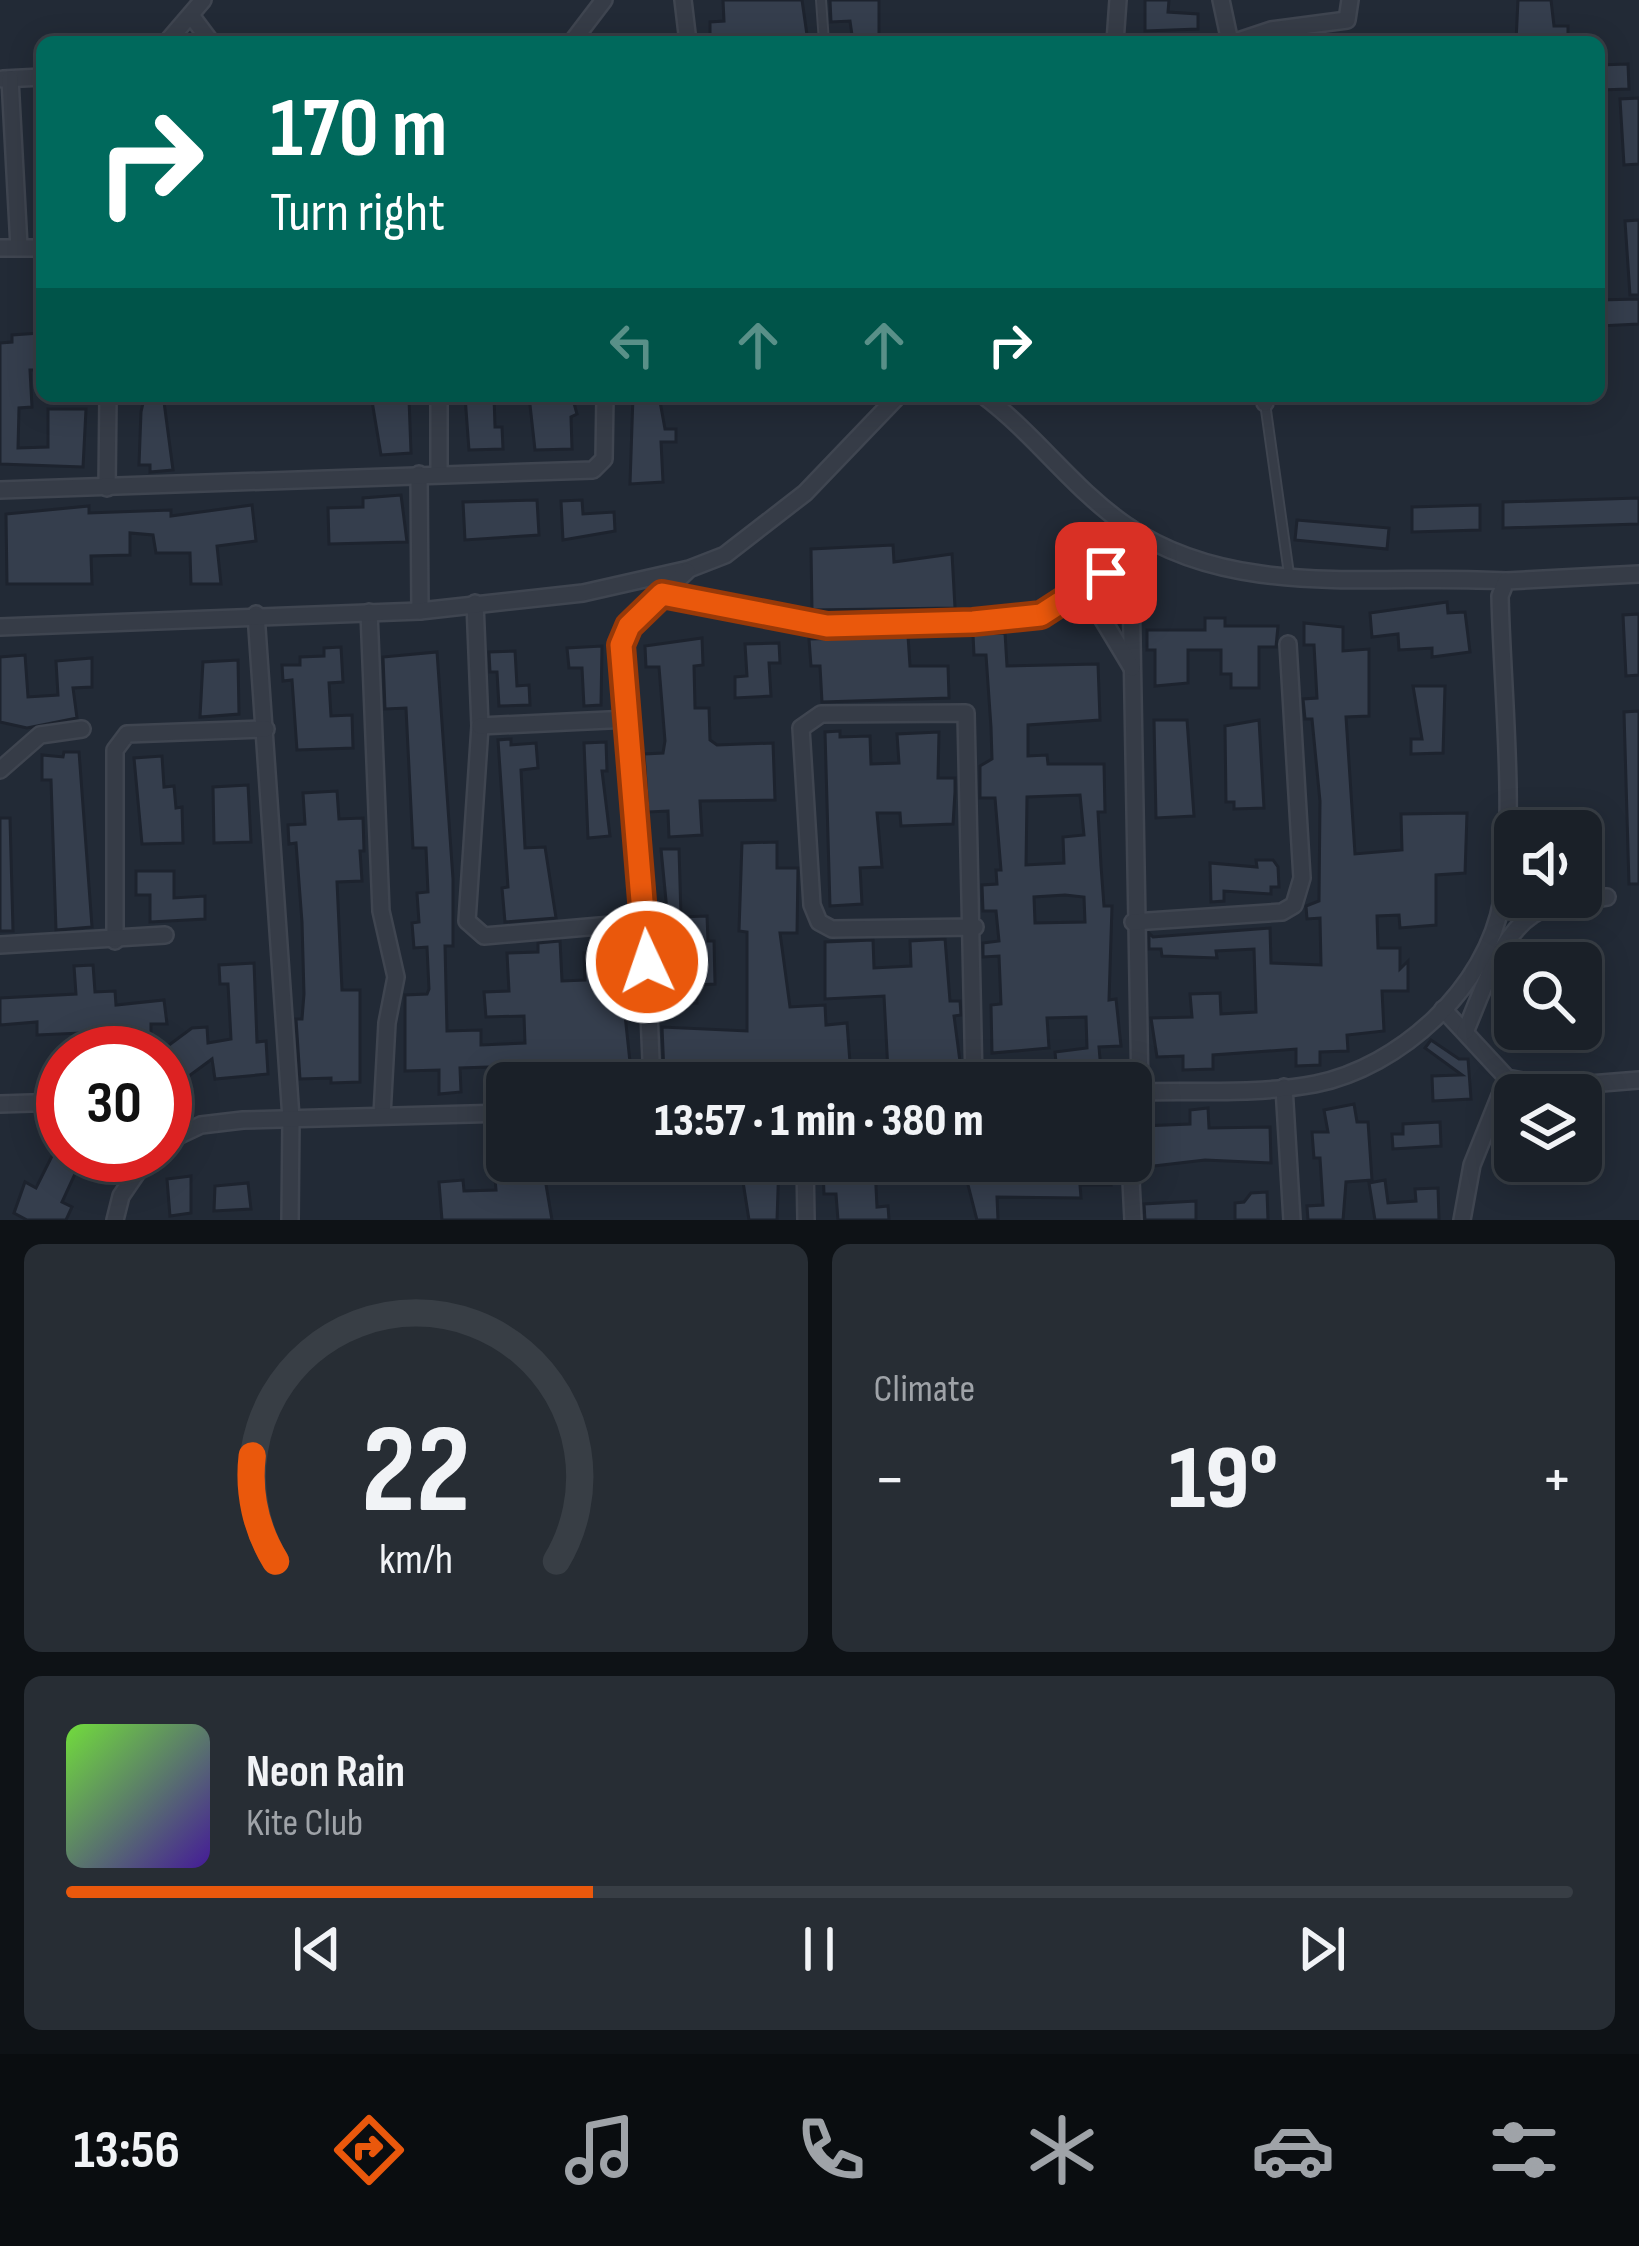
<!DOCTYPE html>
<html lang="en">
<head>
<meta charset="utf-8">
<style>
	:root { --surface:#1a2028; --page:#272d34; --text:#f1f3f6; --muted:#9fa3a8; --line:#383e45; --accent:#ea580c }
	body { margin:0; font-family:"Sofia Sans Condensed",sans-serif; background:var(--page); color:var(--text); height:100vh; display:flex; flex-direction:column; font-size:45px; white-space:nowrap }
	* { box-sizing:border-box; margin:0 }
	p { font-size:39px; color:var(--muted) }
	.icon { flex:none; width:66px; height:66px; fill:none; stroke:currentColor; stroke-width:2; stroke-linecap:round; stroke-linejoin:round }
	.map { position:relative; height:1220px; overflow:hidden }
	.details { display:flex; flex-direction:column; gap:24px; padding:24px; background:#0e1216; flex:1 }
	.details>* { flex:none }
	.hud { position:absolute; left:36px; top:36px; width:1569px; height:366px; border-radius:18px; box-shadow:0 6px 30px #0003,0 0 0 3px var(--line); background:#00695c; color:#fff; overflow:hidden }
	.fabs { position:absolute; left:1494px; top:810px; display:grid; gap:24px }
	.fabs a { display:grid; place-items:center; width:108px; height:108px; border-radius:18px; background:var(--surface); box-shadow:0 6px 30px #0003,0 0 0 3px var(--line); font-size:60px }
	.speed { position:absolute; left:36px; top:1026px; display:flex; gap:24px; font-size:60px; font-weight:700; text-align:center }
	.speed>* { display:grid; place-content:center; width:156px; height:156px; border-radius:50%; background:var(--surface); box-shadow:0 6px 30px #0003,0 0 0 3px var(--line); line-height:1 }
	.speed .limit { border:18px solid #d22; background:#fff; color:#111 }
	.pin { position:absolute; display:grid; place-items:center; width:102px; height:102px; color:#fff; margin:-51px; border-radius:24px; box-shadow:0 6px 18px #0006 }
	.me { position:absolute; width:132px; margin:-66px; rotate:357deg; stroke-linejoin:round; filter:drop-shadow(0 0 9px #0008) }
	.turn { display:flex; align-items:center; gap:42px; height:252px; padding:0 36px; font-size:54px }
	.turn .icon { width:156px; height:156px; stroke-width:2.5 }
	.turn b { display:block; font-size:84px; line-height:102px }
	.lanes { display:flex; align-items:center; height:114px; padding:0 36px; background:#0003; justify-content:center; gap:60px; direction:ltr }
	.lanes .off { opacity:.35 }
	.big { font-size:90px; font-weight:800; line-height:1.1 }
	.details .tile { flex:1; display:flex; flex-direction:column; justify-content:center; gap:18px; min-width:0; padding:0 42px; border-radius:18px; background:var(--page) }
	.details .dial { align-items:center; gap:0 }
	.dial svg { height:312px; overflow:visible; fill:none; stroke:var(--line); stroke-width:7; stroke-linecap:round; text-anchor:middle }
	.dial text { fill:var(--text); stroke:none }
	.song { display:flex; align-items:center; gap:36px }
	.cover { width:144px; height:144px; border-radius:18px; background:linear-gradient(135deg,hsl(100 70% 55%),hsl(260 70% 35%)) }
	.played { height:12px; border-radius:6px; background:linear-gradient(90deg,var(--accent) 35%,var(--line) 35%) }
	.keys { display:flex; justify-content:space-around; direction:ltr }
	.heat { display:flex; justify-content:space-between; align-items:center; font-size:66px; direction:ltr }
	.details .tiles { flex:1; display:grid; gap:24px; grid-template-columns:1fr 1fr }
	.tile:last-child { grid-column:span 2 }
	.trip { position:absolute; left:486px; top:1062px; width:666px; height:120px; border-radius:18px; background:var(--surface); box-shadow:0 6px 30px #0003,0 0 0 3px var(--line); font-weight:800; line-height:120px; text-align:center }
	.tabs { display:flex; height:192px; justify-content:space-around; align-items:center; background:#0a0d10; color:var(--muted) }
	.tabs .icon { width:84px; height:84px }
	.tabs .on { color:var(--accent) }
	.tabs b { font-size:54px; color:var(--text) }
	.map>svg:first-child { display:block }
	.building { fill:#353e4d; stroke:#1d232e; stroke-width:3; fill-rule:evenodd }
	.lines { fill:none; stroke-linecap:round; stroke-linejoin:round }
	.lane-casing { stroke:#3f4550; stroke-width:12 }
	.street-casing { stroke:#3f4550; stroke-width:20 }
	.lane { stroke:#363c47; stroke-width:8 }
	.street { stroke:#363c47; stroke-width:15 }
	.route-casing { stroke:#983908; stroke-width:30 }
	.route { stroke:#ea580c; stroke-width:21 }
</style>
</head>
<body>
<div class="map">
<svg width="1639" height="1220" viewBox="0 0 1639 1220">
	<rect width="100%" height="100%" fill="#222a36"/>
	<!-- building -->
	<g class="building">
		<path d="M723,0H802L808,42H710V22L724,21Z"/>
		<path d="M830,0H879V42H853L850,21L831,22Z"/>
		<path d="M1145,0H1169L1168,12L1198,14V29L1145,31Z"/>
		<path d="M1518,0H1551L1554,26H1568V42H1516Z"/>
		<path d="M1628,64L1629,89L1599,90V65Z"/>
		<path d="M1639,98V164L1624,165L1620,99Z"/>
		<path d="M1639,220V295H1630L1625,221Z"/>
		<path d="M1639,299V324L1599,326V300Z"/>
		<path d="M40,333L42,370H30L32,407L19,408L18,448L48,447V409H86L83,467L0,464V343L12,342V335Z"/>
		<path d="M399,396L409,399L411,453L381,455L372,401Z"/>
		<path d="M465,396H494L495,427H502L503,449L469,450Z"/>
		<path d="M529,396H572L577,414L571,417L572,449L535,450Z"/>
		<path d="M633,396H659L665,429H676V442H661L663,482L630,484Z"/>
		<path d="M164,402L173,470L150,472V465H139L141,412L143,403Z"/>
		<path d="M401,495L407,542L329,544L328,508L363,507V498Z"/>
		<path d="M1639,498V524L1503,528V502Z"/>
		<path d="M537,500L539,535L465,540L463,502Z"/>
		<path d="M582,500L583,514L614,512L615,531L563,540L561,501Z"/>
		<path d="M252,505L256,541L217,546L221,584H191L190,553H156L153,535L130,533V555L91,556L92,584H7L6,514L89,506V513L171,510V516Z"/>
		<path d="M1480,505V530L1412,532V507Z"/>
		<path d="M1297,520L1389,528L1387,549L1295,540Z"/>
		<path d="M893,545L894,562L952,554L955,608L812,610L811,549Z"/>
		<path d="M1447,602L1448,613L1465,612L1470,652L1432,657V648L1399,650L1398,634L1372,637L1370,613Z"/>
		<path d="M1639,614V675L1626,676L1623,615Z"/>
		<path d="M1205,618H1225V626H1278L1276,647H1259V688H1231V674H1221V650H1188V683L1155,686V650H1147V630H1205Z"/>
		<path d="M1304,623L1343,627V651L1369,649V716L1346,717L1355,854L1402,850L1401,814L1467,813L1465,873L1436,875V925L1400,928L1399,915L1377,916L1378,948H1400V969L1408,961V991H1382L1384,1031L1347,1035L1348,1051L1320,1052V1065L1296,1066V1049L1213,1055V1069L1183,1070V1056L1157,1057L1151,1018L1192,1017L1190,994L1220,993L1221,1014L1256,1012L1254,949L1216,951L1217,958L1162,956L1161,949H1149V933L1153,937L1270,928L1271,963L1321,965L1320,918L1307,919L1306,906L1319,901L1320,801L1312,719H1305L1303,699L1317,698L1314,645H1304Z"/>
		<path d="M1005,633L1007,666L1098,664L1100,720L1028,725V756L1047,755L1048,764H1104L1105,812H1098L1101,866L1104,906H1112L1109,1000L1116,999L1121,1046L1099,1047L1101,1071L1057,1073L1055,1052L1087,1048L1086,1017L1047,1018L1049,1048L992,1053L991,1005L1001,1004L999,956L983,957V943L999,941L996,911H983L982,885L997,884L996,870H1001L995,798H980V766L992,759L991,727L986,655H974L973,634ZM1080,795L1084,835L1063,837L1064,863L1026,865L1027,797ZM1065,895L1084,897L1085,922L1035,923L1034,897Z"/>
		<path d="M908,636L910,666H948L949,698L822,702L820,666H811L809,639Z"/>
		<path d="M702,638L703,665L694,666L695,708H709L710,740L717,745L773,743L775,800L700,801L702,835L669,837L668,811L648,812L644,754L663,753L665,741L659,667H646L645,646Z"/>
		<path d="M779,643L780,663H769L771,696L735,698V677L747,676L745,644Z"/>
		<path d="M602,646L601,705L584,706L582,668H569L567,648Z"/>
		<path d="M341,647L343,682L329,683L331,716L352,715L353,748L297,750L292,680L283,681L282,665H300V657L324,656V648Z"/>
		<path d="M515,651L517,686L529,685L530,705L499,706L497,672H490L489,652Z"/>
		<path d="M437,652L453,879V946H445L447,1031L481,1030V1045L525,1043L524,1016L486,1017L484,992L509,991L507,953L538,952V943L560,941L562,981L585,980L584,953L613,952L614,978L621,977L630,1062L590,1064V1082L562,1083L561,1068L538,1069V1083H523V1075L488,1077V1067L460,1068L461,1092L439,1094V1070L405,1071V995L427,994L429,989L427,947L414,948L412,923L419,922L417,893L428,892L426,848H413L406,708L385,709L383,657Z"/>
		<path d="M25,655L28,697L58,695L56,661L92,658V687L73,688L77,718L27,728L0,722V657Z"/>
		<path d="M238,660L239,714L200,717L203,662Z"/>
		<path d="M1413,686H1445L1443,753L1411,754V739H1422Z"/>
		<path d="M1639,711V884H1629L1624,712Z"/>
		<path d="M1154,720H1187L1194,816L1156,818Z"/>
		<path d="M1259,720L1264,808L1234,809V802H1226L1225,726Z"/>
		<path d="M840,731V737L870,736L871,764L899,763L897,734L939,732L938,778H955V792L953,824L901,826L900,813H877L882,867L860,868L862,904L830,906L825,732Z"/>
		<path d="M511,739V745L536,743L538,768L521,770L525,848L545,847L556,918L505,922L502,888L508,887L498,740Z"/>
		<path d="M606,742L607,771H602L610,836L588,838L584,743Z"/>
		<path d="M64,752H79L92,927L56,930L51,780H42V755L63,757Z"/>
		<path d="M162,756L164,787L174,786L176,808L182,807L183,843L142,844L134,758Z"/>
		<path d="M248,785L251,842L214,843L213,787Z"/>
		<path d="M337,791L339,819L363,818L364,851H360L362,881L337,882L342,990H360V1082L331,1083V1078L300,1079L296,1019H302L304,994L302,922L296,843L289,844L288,825L305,824L303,793Z"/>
		<path d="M0,818H10L13,931H0Z"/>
		<path d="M777,842V868H798L797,933H780L790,1007L825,1005L826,1025L847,1023L851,1076L767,1082L766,1067L664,1074L662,1027L747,1031V932L739,931L742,843Z"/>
		<path d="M661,849H679L681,917L707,916L708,941H714L715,984L696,985L697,1003L667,1004L666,986H660L658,942H670Z"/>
		<path d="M1256,860H1273L1278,867L1279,887H1271V894L1224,891V901L1211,902L1210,863L1257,867Z"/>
		<path d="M136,871H174V898L205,896V919L150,922V895H136Z"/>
		<path d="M945,939L950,1001H960L961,1015L954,1016L961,1069L888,1071L884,996L825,999V942L873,940L874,968L911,966L910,941Z"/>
		<path d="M254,963L257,1042L266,1041L268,1074L215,1079L212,1059L185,1079L180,1072L165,1089V1048L192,1028L207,1027L208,1043L231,1039L228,984H220L219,965Z"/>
		<path d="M93,965L95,992L115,991L116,1005L164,1000L167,1024H151V1052L127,1053L126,1031L37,1035V1022L0,1025V998L76,994L74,966Z"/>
		<path d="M1431,1040L1459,1059H1468L1471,1099L1433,1101L1432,1076L1462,1075L1425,1048Z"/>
		<path d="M1354,1104L1357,1122H1368L1372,1180L1346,1182L1343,1220H1308L1307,1206L1323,1205L1320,1158H1314L1312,1132H1328L1324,1110Z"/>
		<path d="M1208,1108L1209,1128L1270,1127L1271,1163L1205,1160L1145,1167L1142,1126L1190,1124V1110Z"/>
		<path d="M1440,1122L1441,1146L1393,1149L1392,1134H1403V1124Z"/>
		<path d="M56,1148L81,1161L62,1202L72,1207L66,1220H27L14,1213L25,1182L36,1188Z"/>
		<path d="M507,1152V1161H563L564,1172L544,1173L552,1220H442L439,1182L463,1180L464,1191L496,1190L493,1153Z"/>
		<path d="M751,1161H779L777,1220H749L741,1169H751Z"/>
		<path d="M981,1161H1110L1111,1185H1080L1081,1198L997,1197L998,1220H977L966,1177L982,1176Z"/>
		<path d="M875,1167L877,1207L888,1206L889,1220H838L836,1194H824L823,1169Z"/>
		<path d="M191,1176V1213L170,1216L167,1179Z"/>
		<path d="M1385,1180L1388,1203L1416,1201L1415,1189L1438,1188L1439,1220H1375L1369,1183Z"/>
		<path d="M248,1183L251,1209L214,1211L215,1186Z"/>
		<path d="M1267,1192L1268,1220H1235V1203L1244,1202L1251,1193Z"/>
		<path d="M1196,1201V1220H1145L1144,1204Z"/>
	</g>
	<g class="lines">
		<!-- lane casing -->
		<g class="lane-casing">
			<g id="lane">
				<path d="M821,0L824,42"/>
				<path d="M1256,396L1265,403L1289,574"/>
			</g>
		</g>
		<!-- street casing -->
		<g class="street-casing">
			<g id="street">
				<path d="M683,0L688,42"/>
				<path d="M1221,0L1230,42"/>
				<path d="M193,18L211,42"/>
				<path d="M167,42L203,0"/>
				<path d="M572,42L604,0"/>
				<path d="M1115,42L1118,0"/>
				<path d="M1235,42L1271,30L1347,20L1350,0"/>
				<path d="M3,79L42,77"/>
				<path d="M10,79L19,247"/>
				<path d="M0,248H42"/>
				<path d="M439,396V472"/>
				<path d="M984,396C1036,435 1073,489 1127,526C1235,601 1383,573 1506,581"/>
				<path d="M1265,396V403"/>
				<path d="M419,474L420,611"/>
				<path d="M107,488L108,396"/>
				<path d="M0,490L593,470L604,459L605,396"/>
				<path d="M1130,528L1140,1092"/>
				<path d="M1082,585L1132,668"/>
				<path d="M662,594L827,625L1023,618C1057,612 1097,578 1131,560"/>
				<path d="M475,603L480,726L467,921L484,936L645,922"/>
				<path d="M369,612L381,911L396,977L387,1023L382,1115"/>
				<path d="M256,614L291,1118L290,1220"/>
				<path d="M0,627L420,611L583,593L689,569L725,555L805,493L898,396"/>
				<path d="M480,726L630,719"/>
				<path d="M0,770L40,735L82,729"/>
				<path d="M1133,922L1282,912L1294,905L1302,878L1288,644"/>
				<path d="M115,941V750L127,734L266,729"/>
				<path d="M0,945L165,935"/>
				<path d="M1443,1009L1507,1078L1553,1087L1639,1080"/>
				<path d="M1465,1032C1483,992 1502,921 1549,907C1568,901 1588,900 1607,897"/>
				<path d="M652,1083L645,922L621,645L629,626L687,571"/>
				<path d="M974,1083L966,713L821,714L801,728L812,905L819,922L832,929L975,927"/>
				<path d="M1284,1087L1292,1220"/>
				<path d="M1131,1092C1191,1090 1256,1095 1315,1084C1400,1067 1487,988 1502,900C1516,814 1502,686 1500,596L1506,581L1639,574"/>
				<path d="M0,1104L63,1102"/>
				<path d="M165,1142L201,1125L243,1120L507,1113"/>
				<path d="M805,1161L806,1220"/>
				<path d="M1130,1161L1133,1220"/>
				<path d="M115,1220L121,1196L149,1155"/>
				<path d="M1462,1220L1472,1165L1507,1078"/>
			</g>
		</g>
		<!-- lane -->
		<use href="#lane" class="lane"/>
		<!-- street -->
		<use href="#street" class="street"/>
	</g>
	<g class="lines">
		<!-- route casing -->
		<g class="route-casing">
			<path id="route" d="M647,962L621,645L629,626L662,594L827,626L973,622L1041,615L1106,573"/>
		</g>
		<!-- route -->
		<use href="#route" class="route"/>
	</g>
</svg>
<div class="fabs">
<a><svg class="icon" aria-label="sound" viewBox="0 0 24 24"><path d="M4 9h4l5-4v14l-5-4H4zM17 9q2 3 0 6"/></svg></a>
<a><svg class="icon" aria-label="search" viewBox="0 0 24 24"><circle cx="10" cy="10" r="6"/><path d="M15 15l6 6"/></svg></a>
<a><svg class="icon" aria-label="layers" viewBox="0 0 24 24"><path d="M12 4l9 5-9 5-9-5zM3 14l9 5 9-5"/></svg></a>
</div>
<div class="speed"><div class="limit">30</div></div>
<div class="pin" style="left:1106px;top:573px;background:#d93025"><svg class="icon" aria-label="arrive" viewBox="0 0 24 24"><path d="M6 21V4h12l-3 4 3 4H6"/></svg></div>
<svg class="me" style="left:647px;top:962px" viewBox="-20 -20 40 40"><circle r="17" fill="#ea580c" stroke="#fff" stroke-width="3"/><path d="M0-11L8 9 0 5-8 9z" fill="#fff"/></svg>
<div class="trip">13:57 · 1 min · 380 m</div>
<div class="hud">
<div class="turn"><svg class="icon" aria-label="right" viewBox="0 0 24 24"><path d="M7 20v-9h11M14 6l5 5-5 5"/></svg><div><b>170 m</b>Turn right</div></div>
<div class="lanes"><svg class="icon off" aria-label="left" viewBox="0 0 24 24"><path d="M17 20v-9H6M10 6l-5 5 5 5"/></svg><svg class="icon off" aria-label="ahead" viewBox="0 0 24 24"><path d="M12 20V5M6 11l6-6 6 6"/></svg><svg class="icon off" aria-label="ahead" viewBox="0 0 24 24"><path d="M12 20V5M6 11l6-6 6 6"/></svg><svg class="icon" aria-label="right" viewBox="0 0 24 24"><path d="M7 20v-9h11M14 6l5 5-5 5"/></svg></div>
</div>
</div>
<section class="details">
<div class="tiles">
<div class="tile dial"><svg viewBox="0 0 100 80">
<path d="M14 69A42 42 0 1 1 86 69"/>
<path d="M14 69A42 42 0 0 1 8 42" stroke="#ea580c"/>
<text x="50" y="56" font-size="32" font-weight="700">22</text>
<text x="50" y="72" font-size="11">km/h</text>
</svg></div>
<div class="tile"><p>Climate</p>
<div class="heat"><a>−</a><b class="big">19°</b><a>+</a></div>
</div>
<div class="tile">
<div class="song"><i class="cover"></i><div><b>Neon Rain</b><p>Kite Club</p></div></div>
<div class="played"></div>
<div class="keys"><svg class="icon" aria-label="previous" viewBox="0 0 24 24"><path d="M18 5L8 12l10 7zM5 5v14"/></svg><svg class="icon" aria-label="pause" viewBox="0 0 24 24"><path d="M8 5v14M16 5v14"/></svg><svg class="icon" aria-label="next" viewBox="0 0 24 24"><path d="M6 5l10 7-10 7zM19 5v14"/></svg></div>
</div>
</div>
</section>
<nav class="tabs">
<b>13:56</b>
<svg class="icon on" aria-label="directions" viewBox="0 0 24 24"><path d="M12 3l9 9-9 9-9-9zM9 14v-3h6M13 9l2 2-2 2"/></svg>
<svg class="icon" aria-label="music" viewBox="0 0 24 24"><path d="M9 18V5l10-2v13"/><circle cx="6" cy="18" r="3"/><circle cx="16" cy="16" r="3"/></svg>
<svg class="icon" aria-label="phone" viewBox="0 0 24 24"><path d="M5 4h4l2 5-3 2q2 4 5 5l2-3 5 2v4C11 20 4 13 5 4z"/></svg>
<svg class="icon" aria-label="climate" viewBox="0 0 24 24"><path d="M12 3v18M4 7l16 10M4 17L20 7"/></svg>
<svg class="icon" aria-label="car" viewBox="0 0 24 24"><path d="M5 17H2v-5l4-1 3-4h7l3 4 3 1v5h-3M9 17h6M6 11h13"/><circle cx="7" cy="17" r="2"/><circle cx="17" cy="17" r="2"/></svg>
<svg class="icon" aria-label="filters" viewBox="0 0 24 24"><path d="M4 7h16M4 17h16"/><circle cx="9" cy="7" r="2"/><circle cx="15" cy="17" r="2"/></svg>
</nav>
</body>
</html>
